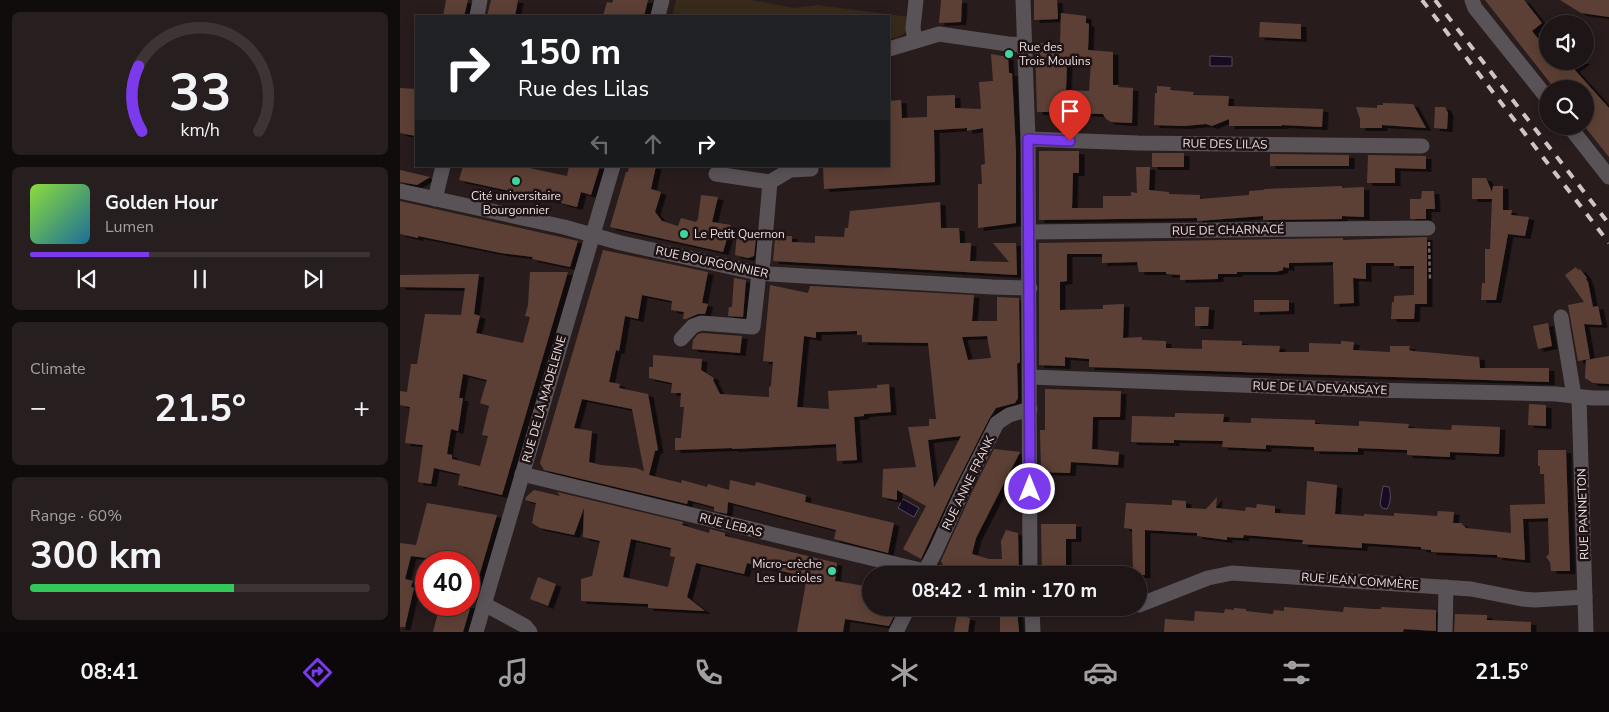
<!DOCTYPE html>
<html lang="en">
<head>
<meta charset="utf-8">
<style>
	:root { --surface:#1e1516; --page:#261e1f; --text:#f1f3f6; --muted:#a19fa1; --line:#3c3435; --accent:#7c3aed }
	body { margin:0; font-family:"Nunito Sans",sans-serif; background:var(--page); color:var(--text); height:100vh; display:flex; flex-direction:column; font-size:19px; white-space:nowrap }
	* { box-sizing:border-box; margin:0 }
	p { font-size:16px; color:var(--muted) }
	.icon { flex:none; width:28px; height:28px; fill:none; stroke:currentColor; stroke-width:2; stroke-linecap:round; stroke-linejoin:round }
	.map { position:relative; flex:1; overflow:hidden }
	.drawer { display:flex; flex-direction:column; gap:12px; padding:12px; background:#100c0c; width:400px }
	.drawer>* { flex:none }
	.guide { position:absolute; left:15px; top:15px; width:475px; height:152px; border-radius:0px; box-shadow:0 2px 12px #0003,0 0 0 1px var(--line); background:#202124; color:#fff; overflow:hidden }
	.fabs { position:absolute; left:1139px; top:15px; display:grid; gap:10px }
	.fabs a { display:grid; place-items:center; width:55px; height:55px; border-radius:50%; background:var(--surface); box-shadow:0 2px 12px #0003,0 0 0 1px var(--line); font-size:25px }
	.speed { position:absolute; left:15px; top:551px; display:flex; gap:10px; font-size:25px; font-weight:700; text-align:center }
	.speed>* { display:grid; place-content:center; width:65px; height:65px; border-radius:50%; background:var(--surface); box-shadow:0 2px 12px #0003,0 0 0 1px var(--line); line-height:1 }
	.speed .limit { border:8px solid #d22; background:#fff; color:#111 }
	.pin { position:absolute; display:grid; place-items:center; width:42px; height:42px; color:#fff; margin:-51px -21px; border-radius:50% 50% 50% 0; rotate:-45deg; box-shadow:0 0 5px #0007 }
	.pin .icon { rotate:45deg }
	.me { position:absolute; width:55px; margin:-28px; rotate:0deg; stroke-linejoin:round; filter:drop-shadow(0 0 4px #0008) }
	.turn { display:flex; align-items:center; gap:18px; height:105px; padding:0 20px; font-size:22px }
	.turn .icon { width:65px; height:65px; stroke-width:2.5 }
	.turn b { display:block; font-size:35px; line-height:42px }
	.lanes { display:flex; align-items:center; height:48px; padding:0 20px; background:#0003; justify-content:center; gap:25px; direction:ltr }
	.lanes .off { opacity:.35 }
	.big { font-size:38px; font-weight:700; line-height:1.1 }
	.drawer .tile { flex:1; display:flex; flex-direction:column; justify-content:center; gap:8px; min-width:0; padding:0 18px; border-radius:8px; background:var(--page) }
	.drawer .dial { align-items:center; gap:0 }
	.dial svg { height:130px; overflow:visible; fill:none; stroke:var(--line); stroke-width:7; stroke-linecap:round; text-anchor:middle }
	.dial text { fill:var(--text); stroke:none }
	.song { display:flex; align-items:center; gap:15px }
	.cover { width:60px; height:60px; border-radius:8px; background:linear-gradient(135deg,hsl(90 70% 55%),hsl(200 70% 35%)) }
	.played { height:5px; border-radius:2px; background:linear-gradient(90deg,var(--accent) 35%,var(--line) 35%) }
	.keys { display:flex; justify-content:space-around; direction:ltr }
	.heat { display:flex; justify-content:space-between; align-items:center; font-size:28px; direction:ltr }
	.charge { height:8px; border-radius:4px; background:linear-gradient(90deg,#34c759 60%,var(--line) 0) }
	.trip { position:absolute; left:462px; top:566px; width:285px; height:50px; border-radius:25px; background:var(--surface); box-shadow:0 2px 12px #0003,0 0 0 1px var(--line); font-weight:700; line-height:50px; text-align:center }
	.menu { display:flex; height:80px; justify-content:space-around; align-items:center; background:#0c0809; color:var(--muted) }
	.menu .icon { width:35px; height:35px }
	.menu .active { color:var(--accent) }
	.menu b { font-size:22px; color:var(--text) }
	main { display:flex; flex:1; min-height:0 }
	.map>svg:first-child { display:block }
	.green { fill:#372a1a }
	.water { fill:#160b20; stroke:#554b5a }
	.building { fill:#5d4136; fill-rule:evenodd; filter:url(#shadow) }
	.lines { fill:none; stroke-linecap:round; stroke-linejoin:round }
	.path { stroke:#726768; stroke-width:2.5; stroke-dasharray:4 2.5; stroke-linecap:butt }
	.minor { stroke:#595357; stroke-width:15 }
	.rail { stroke:#cfc5c6; stroke-width:4; stroke-dasharray:9 9; stroke-linecap:butt }
	.route-casing { stroke:#51269a; stroke-width:12 }
	.route { stroke:#7c3aed; stroke-width:9 }
	.poi-dot { fill:#41d4a1; stroke:#1e1214; stroke-width:2 }
	.labels { text-anchor:middle; dominant-baseline:central; stroke-width:5; stroke-linejoin:round; paint-order:stroke }
	.poi-label { font-size:12px; fill:#e8dfe0; stroke:#1e1214; text-anchor:start }
	.street-label { font-size:12px; fill:#e8dfe0; stroke:#1e1214 }
</style>
</head>
<body>
<main>
<section class="drawer">
<div class="tile dial"><svg viewBox="0 0 100 80">
<path d="M14 69A42 42 0 1 1 86 69"/>
<path d="M14 69A42 42 0 0 1 12 29" stroke="#7c3aed"/>
<text x="50" y="56" font-size="32" font-weight="700">33</text>
<text x="50" y="72" font-size="11">km/h</text>
</svg></div>
<div class="tile">
<div class="song"><i class="cover"></i><div><b>Golden Hour</b><p>Lumen</p></div></div>
<div class="played"></div>
<div class="keys"><svg class="icon" aria-label="previous" viewBox="0 0 24 24"><path d="M18 5L8 12l10 7zM5 5v14"/></svg><svg class="icon" aria-label="pause" viewBox="0 0 24 24"><path d="M8 5v14M16 5v14"/></svg><svg class="icon" aria-label="next" viewBox="0 0 24 24"><path d="M6 5l10 7-10 7zM19 5v14"/></svg></div>
</div>
<div class="tile"><p>Climate</p>
<div class="heat"><a>−</a><b class="big">21.5°</b><a>+</a></div>
</div>
<div class="tile"><p>Range · 60%</p><b class="big">300 km</b><div class="charge"></div></div>
</section>
<div class="map">
<svg width="1209" height="632" viewBox="0 0 1209 632">
	<defs>
		<filter id="shadow"><feDropShadow dx="5.5" dy="3" stdDeviation="0" flood-color="#0009"/></filter>
	</defs>
	<rect width="100%" height="100%" fill="#281c1d"/>
	<!-- green -->
	<path class="green" d="M276,0H352L394,8L417,5L510,17C506,36 506,33 489,40V16H272Z"/>
	<!-- water -->
	<g class="water">
		<path d="M810,56L832,57V66H810Z"/>
		<path d="M983,486L989,487C991,493 991,503 987,509L982,508L980,504Z"/>
		<path d="M503,499L519,508L514,517L498,508Z"/>
	</g>
	<!-- building -->
	<g class="building">
		<path d="M46,0H68L64,16H43Z"/>
		<path d="M91,0H118L115,16H87Z"/>
		<path d="M213,0H248L244,16H203L207,2L212,3Z"/>
		<path d="M541,0H562L561,22L539,23Z"/>
		<path d="M634,0H657L658,19L634,20Z"/>
		<path d="M1085,0H1124L1142,23L1132,31L1148,51V61H1185L1174,69L1209,108V157L1185,127V89H1155Z"/>
		<path d="M1160,0H1209V17L1181,13Z"/>
		<path d="M661,13L686,16V23L689,24L688,50L713,52V85H719L718,87L733,88L732,123L711,122L706,119L703,114L667,113L662,100L648,112H637L635,43L660,44ZM667,62H691L689,91L666,90Z"/>
		<path d="M860,22L901,24V39L859,37Z"/>
		<path d="M591,54L608,57L609,73H612L616,152V223L578,228V184H582L581,165L585,164L583,128L567,131V128L534,130L535,182L424,189L423,166H489V101L501,100L502,118L527,117V96L555,95V108L581,109L579,82L593,81Z"/>
		<path d="M757,86L771,87L770,90L794,92L793,95L829,96L828,106L923,109L922,127L882,125V126H829V119L812,126L806,124L784,126L754,125L755,93H757Z"/>
		<path d="M0,88L16,89V136L0,133Z"/>
		<path d="M983,103L1013,104L1026,128L982,125V128H960V119L956,107L977,108V105H983Z"/>
		<path d="M1035,107H1045L1048,113L1047,129L1034,128Z"/>
		<path d="M639,151H679V173H673L672,208H703V196H731V192L737,193L736,167H750L749,190L769,192V194L800,195V199L849,195V191L864,190V189L942,186V188L964,187V217L942,216V219L863,220V216L797,221V218L639,220Z"/>
		<rect x="752" y="153" width="32" height="14"/>
		<path d="M870,154L949,155V166H870Z"/>
		<path d="M968,155L1026,156V169L995,168V183H967Z"/>
		<path d="M63,166H120L167,176L169,166H200L191,195L181,192L177,207L161,203V202L59,180Z"/>
		<path d="M229,166H256L251,189L261,192L255,212L262,221L278,226L281,218L296,222L298,219L301,195L318,197L312,222L331,225L323,252L210,227L226,172H228Z"/>
		<path d="M0,170L30,177L17,185L0,182Z"/>
		<path d="M1072,178H1086L1092,192L1093,186H1103V210H1112L1111,215L1129,217L1125,236L1108,234L1096,300H1081L1082,283H1085V249H1090L1092,199H1072Z"/>
		<path d="M1022,191H1034L1035,209H1026V219H1010V199H1021Z"/>
		<path d="M0,201L178,241L170,267L132,259L133,257L101,253L18,236V238L0,234Z"/>
		<path d="M540,202L541,228H559L560,243H571L570,261L609,262L593,243H616L617,275L373,261L375,238H379V236H392V242L415,243V236L444,237L445,228H448L450,211Z"/>
		<path d="M337,234L356,238L354,256L348,258L335,255Z"/>
		<path d="M1027,237V304H1015L1014,319H991L992,302H994V296L1014,295V266H994V263H966V279L953,278L954,303L934,304L933,262L889,263V268L883,267V270L876,272H837V274H818V279L780,280V275L766,274V272H739L737,262L702,263V254H667V281L660,282V310L703,309V305L724,304L723,338L742,337V340L766,341V348L802,349V340L842,341V345L880,346L879,352H909V343L941,344V341L954,342L953,350L990,352V346H1010L1009,350L1013,351L1079,357L1080,368H1149V382L689,367V359L665,357V366L639,365V243L943,238V240Z"/>
		<path d="M203,250L308,272L302,303L308,304L305,314H298L286,319H283L284,312L271,310L272,301L242,295L238,319L225,316L219,351L216,350L209,382L220,384L219,388L248,394L258,450L255,451L249,475L281,483L282,480L307,487L308,484L329,490L330,480L355,486L356,482L406,495L405,502L494,523L488,553L434,539L436,530L328,502L327,514L314,511V507L288,500L287,504L144,470L140,463ZM182,399L232,409L244,471L236,468L201,465L189,462L192,431L174,428Z"/>
		<path d="M1176,267L1178,270L1180,269L1187,278L1186,279L1188,282L1193,307L1198,306L1202,325L1184,324L1190,359L1178,361L1168,305L1184,302L1165,275Z"/>
		<path d="M130,272H168L102,495L58,485L60,474L34,468L31,484L18,482L23,445L5,443L10,407L0,405V391L7,392L11,364H17L25,314L61,315L65,288L0,287V275L79,274L74,314L80,316L76,333L123,343L130,317L125,316L128,305ZM63,374L87,380L80,403L89,406L82,435L88,436L80,466L52,459V455L47,454L51,429L58,431L63,398H59Z"/>
		<path d="M334,278L346,280L343,317L328,316L329,307H332Z"/>
		<path d="M370,285L408,293L410,286L574,295L572,321H597V297L619,298L620,362L617,364L618,398L615,403L596,408L589,419L556,484L521,559L503,549L526,506L497,490V500L482,497L483,469L516,467L508,427L529,426V419H536L528,343L462,342V335H457V331L416,332V338L404,336L397,407L429,409L428,391L477,388V385L489,384L491,412L464,414V416L454,417L457,460L437,461L436,444L332,449V448L275,450V438H281L284,407H280L281,393H271L272,383L249,378V367H253V355L302,359L301,370L314,378L313,380L320,394L369,397V388L371,385L373,362L363,361ZM587,336L591,358L568,360L562,337ZM561,436L534,488L528,440Z"/>
		<path d="M854,300H889V311L854,312Z"/>
		<path d="M795,307H809L808,326H795Z"/>
		<path d="M1148,323L1152,346L1138,349L1133,326Z"/>
		<path d="M302,333L342,336L340,353L292,349L293,340L298,334Z"/>
		<path d="M1209,356V384L1193,383L1185,378L1186,360Z"/>
		<path d="M645,389L721,391L720,417H693L692,449L719,452L718,465L671,462L670,473L641,472L640,430H645Z"/>
		<path d="M1129,404L1146,405V426L1128,425Z"/>
		<path d="M775,413L824,414L823,422L851,423V418L915,420V424L938,425L959,426V421L1009,424L1008,428L1031,429L1051,430L1052,425L1100,427L1099,454L1050,452V457L1007,455V450L958,448V452L914,451V447L891,446L866,445V449L822,447L823,441L774,440V443L731,442L732,416L775,417Z"/>
		<path d="M594,449L620,452L576,538L572,554L589,559H602L601,541L606,530L618,533L619,575L577,574L543,565L541,561L572,492Z"/>
		<path d="M1138,450H1166L1170,571H1151L1150,562L1146,557L1149,554L1148,518L1123,519L1125,560L1097,557V555L1031,552V550L1021,549V547L962,543V548L902,544L903,540L844,535L843,538L827,537V540L797,536V533L745,530V575H733L732,529L724,528L726,503L772,505V500L786,501V508L806,509L817,497L816,508L845,511L846,507L856,508L857,504L875,506V513L905,515L907,481L937,485L935,514L964,516V514L994,516V513L1037,516L1038,511L1054,512L1053,523H1061L1066,528L1111,533L1110,505L1145,504L1144,474H1140V466H1138Z"/>
		<path d="M134,490L160,496L157,492L283,522L282,525L309,533L310,529L325,533V536L437,563L435,581L471,587V608H498L489,626L445,619L443,632H397L407,577L347,563L344,574L296,563L287,597L305,611L248,608V604L181,601V579L192,576L200,541L183,537L184,508L174,535L140,528L132,523L136,503L125,500L126,497ZM231,539L271,548L270,556L275,557L268,587L223,577Z"/>
		<path d="M27,503L97,515L72,600L69,599V562H56L11,556L5,579L13,581L11,587L14,588L5,627H0V543L16,545Z"/>
		<path d="M641,524H676V539H666V575H642Z"/>
		<path d="M138,577L156,584L148,606L130,599Z"/>
		<path d="M40,605H71L63,632H33Z"/>
		<path d="M884,607L943,612L944,607L973,609H981V607L1036,610V631L1004,629L1003,632H764L765,619L794,621L795,611L824,613L825,609L834,610V608L846,609V611L873,614L874,610L884,611Z"/>
		<path d="M600,608H615L617,610L619,632H600Z"/>
		<path d="M1055,614L1087,615V620L1131,622V632H1054Z"/>
		<path d="M557,615L570,618L568,632H554Z"/>
	</g>
	<g class="lines">
		<!-- path -->
		<path class="path" d="M1029,242L1030,280"/>
		<!-- minor -->
		<g class="minor">
			<path d="M623,0L628,139L630,575"/>
			<path d="M1072,0L1075,8L1148,99"/>
			<path d="M77,16L80,0"/>
			<path d="M258,16L262,0"/>
			<path d="M515,41L513,28L516,0"/>
			<path d="M489,49L539,34L608,44L625,45"/>
			<path d="M1169,126L1209,177"/>
			<path d="M628,139L738,143L1022,146"/>
			<path d="M316,174L370,182L363,262"/>
			<path d="M370,182L390,170L411,169"/>
			<path d="M0,191L164,227L221,243L349,271L370,274L592,287L630,288"/>
			<path d="M35,199L43,166"/>
			<path d="M629,232L1028,228"/>
			<path d="M1161,317L1174,396"/>
			<path d="M281,339L293,326L301,323L353,327L359,273"/>
			<path d="M630,377L968,390L1156,394L1192,398H1209"/>
			<path d="M1179,397L1186,632"/>
			<path d="M122,474L541,575"/>
			<path d="M523,575L536,550L564,488L597,423L609,415L630,409"/>
			<path d="M84,604L125,626L130,632"/>
			<path d="M739,605L808,578L832,573L1071,589L1122,599L1135,600L1185,597"/>
			<path d="M632,608L633,632"/>
			<path d="M712,608H722"/>
			<path d="M76,632L213,166"/>
			<path d="M496,632L508,608"/>
			<path d="M1045,632L1046,587"/>
		</g>
		<!-- rail -->
		<g class="rail">
			<path d="M1022,0L1209,243"/>
			<path d="M1035,0L1209,224"/>
		</g>
	</g>
	<g class="lines">
		<!-- route casing -->
		<g class="route-casing">
			<path id="route" d="M630,489L628,139L670,141"/>
		</g>
		<!-- route -->
		<use href="#route" class="route"/>
	</g>
	<!-- markers -->
	<g class="poi-dot">
		<circle cx="609" cy="54" r="5"/>
		<circle cx="116" cy="181" r="5"/>
		<circle cx="284" cy="234" r="5"/>
		<circle cx="432" cy="571" r="5"/>
	</g>
	<g class="labels">
		<!-- poi labels -->
		<g class="poi-label">
			<text x="619" y="47">Rue des<tspan x="619" dy="14">Trois Moulins</tspan></text>
			<text x="116" y="196" text-anchor="middle">Cité universitaire<tspan x="116" dy="14">Bourgonnier</tspan></text>
			<text x="294" y="234">Le Petit Quernon</text>
			<text x="422" y="564" text-anchor="end">Micro-crèche<tspan x="422" dy="14">Les Lucioles</tspan></text>
		</g>
		<!-- street labels -->
		<g class="street-label">
			<text transform="translate(825 144) rotate(1)">RUE DES LILAS</text>
			<text transform="translate(828 230) rotate(-1)">RUE DE CHARNACÉ</text>
			<text transform="translate(312 262) rotate(12)">RUE BOURGONNIER</text>
			<text transform="translate(920 388) rotate(2)">RUE DE LA DEVANSAYE</text>
			<text transform="translate(144 399) rotate(-74)">RUE DE LA MADELEINE</text>
			<text transform="translate(568 483) rotate(-64)">RUE ANNE FRANK</text>
			<text transform="translate(1183 514) rotate(-92)">RUE PANNETON</text>
			<text transform="translate(331 525) rotate(14)">RUE LEBAS</text>
			<text transform="translate(960 581) rotate(4)">RUE JEAN COMMÈRE</text>
		</g>
	</g>
</svg>
<div class="fabs">
<a><svg class="icon" aria-label="sound" viewBox="0 0 24 24"><path d="M4 9h4l5-4v14l-5-4H4zM17 9q2 3 0 6"/></svg></a>
<a><svg class="icon" aria-label="search" viewBox="0 0 24 24"><circle cx="10" cy="10" r="6"/><path d="M15 15l6 6"/></svg></a>
</div>
<div class="speed"><div class="limit">40</div></div>
<div class="pin" style="left:670px;top:141px;background:#d93025"><svg class="icon" aria-label="arrive" viewBox="0 0 24 24"><path d="M6 21V4h12l-3 4 3 4H6"/></svg></div>
<svg class="me" style="left:630px;top:489px" viewBox="-20 -20 40 40"><circle r="17" fill="#7c3aed" stroke="#fff" stroke-width="3"/><path d="M0-11L8 9 0 5-8 9z" fill="#fff"/></svg>
<div class="trip">08:42 · 1 min · 170 m</div>
<div class="guide">
<div class="turn"><svg class="icon" aria-label="right" viewBox="0 0 24 24"><path d="M7 20v-9h11M14 6l5 5-5 5"/></svg><div><b>150 m</b>Rue des Lilas</div></div>
<div class="lanes"><svg class="icon off" aria-label="left" viewBox="0 0 24 24"><path d="M17 20v-9H6M10 6l-5 5 5 5"/></svg><svg class="icon off" aria-label="ahead" viewBox="0 0 24 24"><path d="M12 20V5M6 11l6-6 6 6"/></svg><svg class="icon" aria-label="right" viewBox="0 0 24 24"><path d="M7 20v-9h11M14 6l5 5-5 5"/></svg></div>
</div>
</div>
</main>
<nav class="menu">
<b>08:41</b>
<svg class="icon active" aria-label="directions" viewBox="0 0 24 24"><path d="M12 3l9 9-9 9-9-9zM9 14v-3h6M13 9l2 2-2 2"/></svg>
<svg class="icon" aria-label="music" viewBox="0 0 24 24"><path d="M9 18V5l10-2v13"/><circle cx="6" cy="18" r="3"/><circle cx="16" cy="16" r="3"/></svg>
<svg class="icon" aria-label="phone" viewBox="0 0 24 24"><path d="M5 4h4l2 5-3 2q2 4 5 5l2-3 5 2v4C11 20 4 13 5 4z"/></svg>
<svg class="icon" aria-label="climate" viewBox="0 0 24 24"><path d="M12 3v18M4 7l16 10M4 17L20 7"/></svg>
<svg class="icon" aria-label="car" viewBox="0 0 24 24"><path d="M5 17H2v-5l4-1 3-4h7l3 4 3 1v5h-3M9 17h6M6 11h13"/><circle cx="7" cy="17" r="2"/><circle cx="17" cy="17" r="2"/></svg>
<svg class="icon" aria-label="filters" viewBox="0 0 24 24"><path d="M4 7h16M4 17h16"/><circle cx="9" cy="7" r="2"/><circle cx="15" cy="17" r="2"/></svg>
<b>21.5°</b>
</nav>
</body>
</html>
